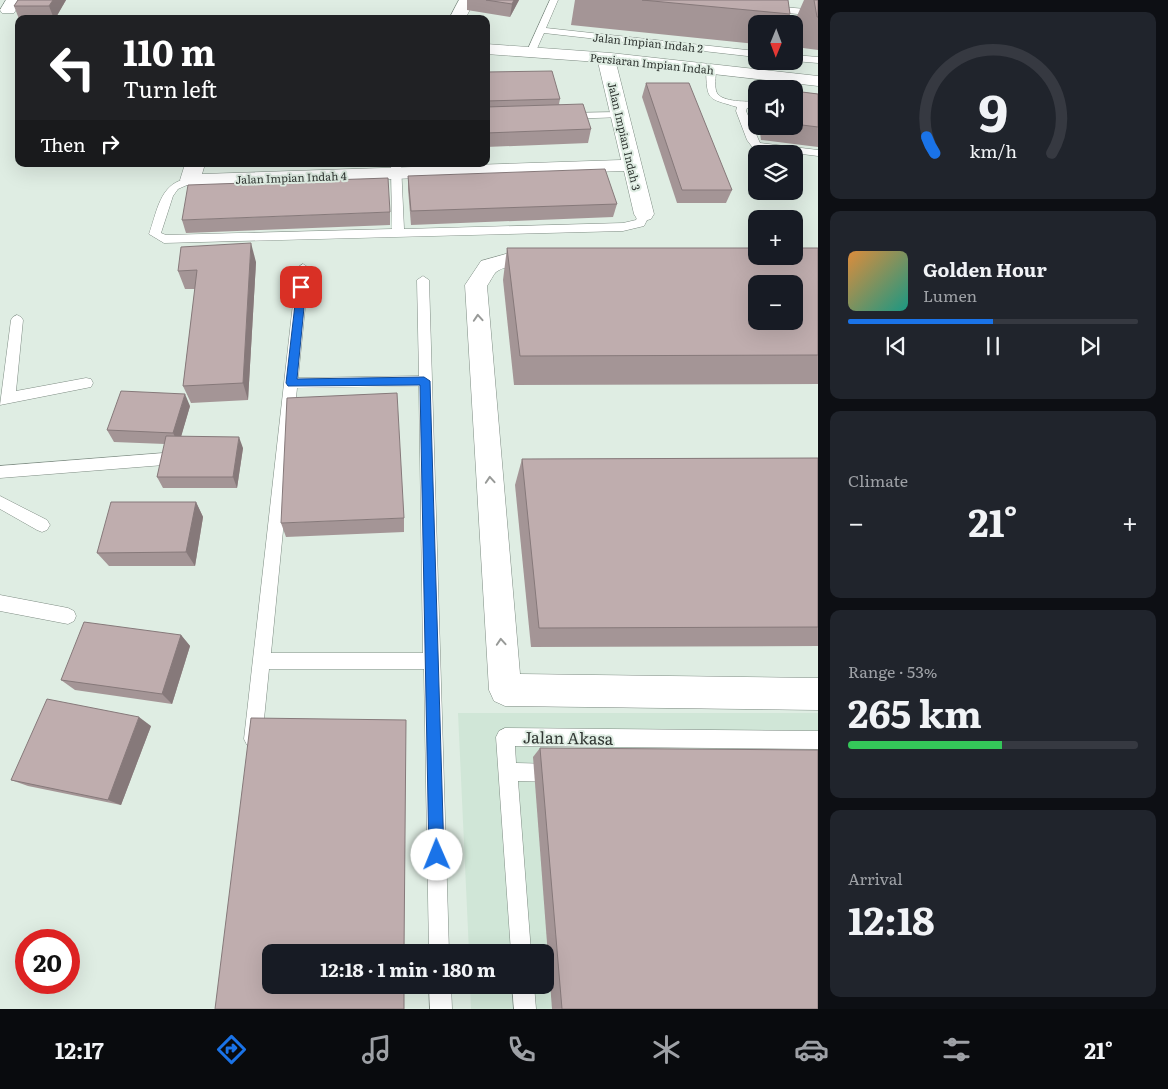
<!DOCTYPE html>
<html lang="en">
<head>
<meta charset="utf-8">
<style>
	:root { --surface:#171b24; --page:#20242c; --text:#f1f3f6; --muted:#9ea1a6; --line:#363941; --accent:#1a73e8 }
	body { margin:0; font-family:Literata,serif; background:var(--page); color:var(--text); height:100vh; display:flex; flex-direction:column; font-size:19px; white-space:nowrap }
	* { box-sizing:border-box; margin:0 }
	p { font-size:16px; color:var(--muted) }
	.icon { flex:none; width:28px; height:28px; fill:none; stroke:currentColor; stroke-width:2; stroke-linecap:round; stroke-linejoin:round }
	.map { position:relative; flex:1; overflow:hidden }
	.drawer { display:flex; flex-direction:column; gap:12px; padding:12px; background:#0d0f14; width:350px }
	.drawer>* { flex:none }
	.hud { position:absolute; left:15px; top:15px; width:475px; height:152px; border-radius:10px; box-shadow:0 5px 20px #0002; background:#202124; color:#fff; overflow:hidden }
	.needle { width:32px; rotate:181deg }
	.buttons { position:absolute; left:748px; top:15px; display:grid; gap:10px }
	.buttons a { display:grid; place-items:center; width:55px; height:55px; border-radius:10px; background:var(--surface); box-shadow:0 5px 20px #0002; font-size:25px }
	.speed { position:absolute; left:15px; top:929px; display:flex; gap:10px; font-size:25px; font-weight:700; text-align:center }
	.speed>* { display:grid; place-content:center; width:65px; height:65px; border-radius:50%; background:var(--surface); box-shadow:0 5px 20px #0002; line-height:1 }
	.speed .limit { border:8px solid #d22; background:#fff; color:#111 }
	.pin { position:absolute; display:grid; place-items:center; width:42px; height:42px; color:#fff; margin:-21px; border-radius:10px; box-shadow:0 2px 8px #0006 }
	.me { position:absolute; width:55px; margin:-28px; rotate:359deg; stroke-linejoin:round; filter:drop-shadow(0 0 4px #0008) }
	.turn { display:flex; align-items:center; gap:18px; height:105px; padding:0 25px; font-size:22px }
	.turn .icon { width:65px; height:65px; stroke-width:2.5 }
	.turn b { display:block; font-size:35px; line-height:42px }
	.then { display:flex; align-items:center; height:48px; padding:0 25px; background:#0003; gap:10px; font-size:19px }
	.big { font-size:38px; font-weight:700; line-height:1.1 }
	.drawer .widget { flex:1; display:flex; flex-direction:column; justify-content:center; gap:8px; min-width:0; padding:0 18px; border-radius:10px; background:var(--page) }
	.drawer .dial { align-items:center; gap:0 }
	.dial svg { height:130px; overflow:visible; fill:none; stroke:var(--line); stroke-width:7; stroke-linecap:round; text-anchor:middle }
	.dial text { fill:var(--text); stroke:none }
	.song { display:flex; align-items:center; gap:15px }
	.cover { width:60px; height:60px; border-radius:8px; background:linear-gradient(135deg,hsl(30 70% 55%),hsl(170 70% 35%)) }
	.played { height:5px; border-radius:2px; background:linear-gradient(90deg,var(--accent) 50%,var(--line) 50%) }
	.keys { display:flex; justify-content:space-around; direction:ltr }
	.heat { display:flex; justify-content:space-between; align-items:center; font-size:28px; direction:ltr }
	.charge { height:8px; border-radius:4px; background:linear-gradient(90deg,#34c759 53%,var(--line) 0) }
	.trip { position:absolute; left:262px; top:944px; width:292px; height:50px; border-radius:10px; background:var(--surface); box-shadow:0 5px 20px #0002; font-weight:700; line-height:50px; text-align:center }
	.dock { display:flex; height:80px; justify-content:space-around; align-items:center; background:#090b0e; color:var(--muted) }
	.dock .icon { width:35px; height:35px }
	.dock .current { color:var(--accent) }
	.dock b { font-size:22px; color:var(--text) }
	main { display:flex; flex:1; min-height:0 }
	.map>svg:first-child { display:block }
	.built { fill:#d0e6d7 }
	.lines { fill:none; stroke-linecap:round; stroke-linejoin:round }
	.lane-casing { stroke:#7e8c83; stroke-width:1 }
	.street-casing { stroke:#7e8c83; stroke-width:1 }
	.lane { fill:#fff; fill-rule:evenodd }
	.street { fill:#fff; fill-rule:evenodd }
	.wall { fill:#a49596 }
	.shaded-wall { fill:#86797a }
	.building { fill:#bfadae; stroke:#86797a; fill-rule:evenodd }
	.oneway { stroke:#989a98 }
	.route { fill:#1a73e8; stroke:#114b97 }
	.labels { text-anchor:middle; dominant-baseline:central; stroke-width:4; stroke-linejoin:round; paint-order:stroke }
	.far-street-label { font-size:11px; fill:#303632; stroke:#dfede3 }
	.near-street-label { font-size:16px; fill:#303632; stroke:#dfede3 }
</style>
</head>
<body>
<main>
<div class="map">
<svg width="818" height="1009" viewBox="0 0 818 1009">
	<rect width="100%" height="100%" fill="#dfede3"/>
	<!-- built -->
	<path class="built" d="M458,713H818V1009H471L470,985H546V952H469Z"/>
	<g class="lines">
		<!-- lane casing -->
		<g class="lane-casing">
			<g id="lane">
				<path d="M550,0H558L546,28L756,51V57L544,33L535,53H529L527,51Z"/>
				<path d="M770,6L818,10V16L767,11V7Z"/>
				<path d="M794,55L818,57V63L794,61Z"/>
				<path d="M711,66L716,69C716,76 714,88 717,93C722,102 748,102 756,101V107L747,108L746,111L760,143L818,150V156L753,148L747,140L736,111L737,107C707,98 707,101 706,69Z"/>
				<path d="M620,112L625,115L624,117L566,119L561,116L566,113Z"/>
				<path d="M391,164H401L404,229L623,223L636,220L640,211H648L650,214L644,226L623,231L164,243L149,234C156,215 159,189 179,181C184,179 188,176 194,178L195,180L194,182L178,189L173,196L161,233L166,235L392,229Z"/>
				<path d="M303,264L309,268L298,378L419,376L417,280L423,276L429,280L449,952H429L424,669H269L262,739L259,745L253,748L247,745L244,739L297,268ZM419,386L423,653H271L297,388Z"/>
				<path d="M17,315L21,317L23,320L16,391L86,378L91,379L93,383L91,387L0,405L11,320L13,317Z"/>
				<path d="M164,453L169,455L171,459L169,463L164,465L0,478V466Z"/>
				<path d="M0,496L47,520L50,525L47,530L42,532L37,530L0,509Z"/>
				<path d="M0,595L68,608L74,611L76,616L74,621L68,624L0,611Z"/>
				<path d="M505,728L818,731V749L515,746L516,763L554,764L561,766L563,773L561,780L554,782L518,781L531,952H511L496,737L499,731Z"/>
				<path d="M429,985H451L452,1009H430Z"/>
				<path d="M512,985H534L536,1009H514Z"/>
			</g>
		</g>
		<!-- street casing -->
		<g class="street-casing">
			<g id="street">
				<path d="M6,0H22L14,13H2L0,10Z"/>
				<path d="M459,0H475L465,19H449Z"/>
				<path d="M486,44L611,53L818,76V86L616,63L654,214L651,219L644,221L637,219L634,214L624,171L190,186L183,184L180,180L185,164H205L202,174L621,160L598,62L486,54Z"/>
				<path d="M513,252H542L550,254L553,259L550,264C535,268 508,262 496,272C493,275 490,282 487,286L520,674L818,678V710L505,706L494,701L489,690L465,285L481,261Z"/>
			</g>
		</g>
		<!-- lane -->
		<use href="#lane" class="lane"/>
		<!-- street -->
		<use href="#street" class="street"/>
	</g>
	<!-- wall -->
	<g class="wall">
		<path d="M18,0H66L55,19H19L14,6Z"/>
		<path d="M467,0H519L510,17L467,10Z"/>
		<path d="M575,0H788L790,14L786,24H756V44L571,25Z"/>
		<path d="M804,0H818V50L803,48L797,16Z"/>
		<path d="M486,72L560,99L559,104L591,129L588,143L486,147Z"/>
		<path d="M646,83L732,190L726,203H677L642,97Z"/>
		<path d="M794,91L818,94V147L761,140L759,126H794Z"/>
		<path d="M408,176L617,204L613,217L411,225L408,189Z"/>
		<path d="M390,212V225L186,233L182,220Z"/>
		<path d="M507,248H818V384L514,385L503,280Z"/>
		<path d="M256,262L248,400L191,403L183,386L195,289H185L178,271Z"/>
		<path d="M190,406L181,436L243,448L237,488H163L157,477L165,444L114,442L107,430Z"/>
		<path d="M818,458V646L531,647L515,485L522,459Z"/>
		<path d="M196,502L203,517L195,566H109L97,553Z"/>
		<path d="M404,518V532L286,537L281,523Z"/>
		<path d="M181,635L190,646L172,704L75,690L61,680Z"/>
		<path d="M151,726L121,805L28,786L11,780Z"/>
		<path d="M540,748L818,1009H552L533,757Z"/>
	</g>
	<!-- shaded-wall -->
	<g class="shaded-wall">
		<path d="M53,0H66L55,19H54L49,6Z"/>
		<path d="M514,0H519L510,17L512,4Z"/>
		<path d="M251,243L256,262L248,400L243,383Z"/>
		<path d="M185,394L190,406L179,444L173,433Z"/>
		<path d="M239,437L243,448L237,488L233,477Z"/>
		<path d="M196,502L203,517L195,566L186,552Z"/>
		<path d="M181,635L190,646L172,704L162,694Z"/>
		<path d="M139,717L151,726L121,805L108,800Z"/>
	</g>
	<!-- building -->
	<g class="building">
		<path d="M18,0H53L49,6H14Z"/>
		<path d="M486,0H514L512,4Z"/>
		<path d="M642,0H788L790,14Z"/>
		<path d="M814,0H818V17H817Z"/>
		<path d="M552,71L560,99L486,101V72Z"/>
		<path d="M646,83H689L732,190H682Z"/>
		<path d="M794,91L818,94V127L794,124Z"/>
		<path d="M583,104L591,129L486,133V107Z"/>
		<path d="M605,169L617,204L411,211L408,176Z"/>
		<path d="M388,178L390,212L182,220L188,185Z"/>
		<path d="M251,243L243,383L183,386L197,270L178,271L181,247Z"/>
		<path d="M507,248H756V256H794V248H818V355L520,356ZM756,284H794V321H756Z"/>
		<path d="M121,391L185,394L173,433L107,430Z"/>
		<path d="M397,393L404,518L281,523L287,398Z"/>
		<path d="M166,436L239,437L233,477H157Z"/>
		<path d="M818,458V627L539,628L522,459Z"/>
		<path d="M111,502H196L186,552L97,553Z"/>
		<path d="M84,622L181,635L162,694L61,680Z"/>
		<path d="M47,699L139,717L108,800L11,780Z"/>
		<path d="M251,718L406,720L404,952H271V985H404V1009H215Z"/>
		<path d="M540,748L818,750V1009H562Z"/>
	</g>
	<!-- one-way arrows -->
	<defs><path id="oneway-chevron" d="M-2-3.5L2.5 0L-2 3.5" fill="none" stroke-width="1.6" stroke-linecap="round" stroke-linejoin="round" transform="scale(1.25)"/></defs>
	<g class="oneway">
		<use href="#oneway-chevron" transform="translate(478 318) rotate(-94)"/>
		<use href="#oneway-chevron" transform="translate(490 480) rotate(-94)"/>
		<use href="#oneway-chevron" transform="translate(501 642) rotate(-94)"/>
	</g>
	<!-- route -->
	<path class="route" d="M301,284L306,287L297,379L424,377L430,381L444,855L442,860L437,863L432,860L429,855L420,385L288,386L286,383L297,287Z"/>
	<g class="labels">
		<!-- far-street labels -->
		<g class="far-street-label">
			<text transform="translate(648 42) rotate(6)">Jalan Impian Indah 2</text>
			<text transform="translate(652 63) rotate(6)">Persiaran Impian Indah</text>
			<text transform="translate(625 136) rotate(77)">Jalan Impian Indah 3</text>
			<text transform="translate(291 177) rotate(-2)">Jalan Impian Indah 4</text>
		</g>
		<!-- near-street labels -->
		<g class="near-street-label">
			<text transform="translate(568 737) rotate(1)">Jalan Akasa</text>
		</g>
	</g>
</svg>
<div class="buttons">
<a><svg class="needle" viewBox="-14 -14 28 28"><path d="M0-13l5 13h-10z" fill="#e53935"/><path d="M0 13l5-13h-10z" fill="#9ea1a6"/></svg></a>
<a><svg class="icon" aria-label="sound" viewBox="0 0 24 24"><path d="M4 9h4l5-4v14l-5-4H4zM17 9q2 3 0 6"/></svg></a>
<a><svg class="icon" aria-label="layers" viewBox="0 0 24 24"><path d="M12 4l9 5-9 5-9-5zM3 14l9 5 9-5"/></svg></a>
<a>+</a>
<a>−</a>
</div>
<div class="speed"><div class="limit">20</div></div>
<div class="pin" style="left:301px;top:287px;background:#d93025"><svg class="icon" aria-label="arrive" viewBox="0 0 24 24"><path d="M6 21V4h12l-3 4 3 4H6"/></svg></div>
<svg class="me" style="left:437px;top:855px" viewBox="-20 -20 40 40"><circle r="19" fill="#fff"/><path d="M0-13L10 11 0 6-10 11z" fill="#1a73e8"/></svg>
<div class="trip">12:18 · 1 min · 180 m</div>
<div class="hud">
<div class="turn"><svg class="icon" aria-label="left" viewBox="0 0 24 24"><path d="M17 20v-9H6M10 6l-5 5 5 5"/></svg><div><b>110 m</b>Turn left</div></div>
<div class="then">Then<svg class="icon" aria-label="right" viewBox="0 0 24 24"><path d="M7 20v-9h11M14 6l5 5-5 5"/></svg></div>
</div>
</div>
<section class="drawer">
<div class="widget dial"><svg viewBox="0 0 100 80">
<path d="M14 69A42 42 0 1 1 86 69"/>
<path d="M14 69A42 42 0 0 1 9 59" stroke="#1a73e8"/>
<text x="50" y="56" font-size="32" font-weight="700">9</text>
<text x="50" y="72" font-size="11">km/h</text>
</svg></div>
<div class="widget">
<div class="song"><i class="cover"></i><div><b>Golden Hour</b><p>Lumen</p></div></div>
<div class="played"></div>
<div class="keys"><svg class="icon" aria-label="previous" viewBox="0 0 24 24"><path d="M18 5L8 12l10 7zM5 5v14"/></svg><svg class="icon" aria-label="pause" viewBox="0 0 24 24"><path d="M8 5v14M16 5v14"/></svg><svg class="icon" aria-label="next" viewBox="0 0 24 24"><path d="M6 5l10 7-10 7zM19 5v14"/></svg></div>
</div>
<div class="widget"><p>Climate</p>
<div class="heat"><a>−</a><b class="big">21°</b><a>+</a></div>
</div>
<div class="widget"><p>Range · 53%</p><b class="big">265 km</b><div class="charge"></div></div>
<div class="widget"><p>Arrival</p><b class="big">12:18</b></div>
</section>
</main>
<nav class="dock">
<b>12:17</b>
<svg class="icon current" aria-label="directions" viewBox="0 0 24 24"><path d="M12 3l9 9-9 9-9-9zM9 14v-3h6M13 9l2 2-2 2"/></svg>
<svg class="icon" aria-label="music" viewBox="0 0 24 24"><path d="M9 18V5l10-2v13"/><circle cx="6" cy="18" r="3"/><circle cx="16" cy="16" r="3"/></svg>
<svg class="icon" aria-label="phone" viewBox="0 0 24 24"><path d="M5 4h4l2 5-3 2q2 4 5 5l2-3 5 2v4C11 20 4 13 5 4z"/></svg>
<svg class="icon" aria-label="climate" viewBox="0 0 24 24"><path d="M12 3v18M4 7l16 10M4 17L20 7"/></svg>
<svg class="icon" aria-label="car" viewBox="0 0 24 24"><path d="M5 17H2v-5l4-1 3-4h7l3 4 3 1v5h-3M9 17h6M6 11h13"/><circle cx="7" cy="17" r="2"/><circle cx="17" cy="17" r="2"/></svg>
<svg class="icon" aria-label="filters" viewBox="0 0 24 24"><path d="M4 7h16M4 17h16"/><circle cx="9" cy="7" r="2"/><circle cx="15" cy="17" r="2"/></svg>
<b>21°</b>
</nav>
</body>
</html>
